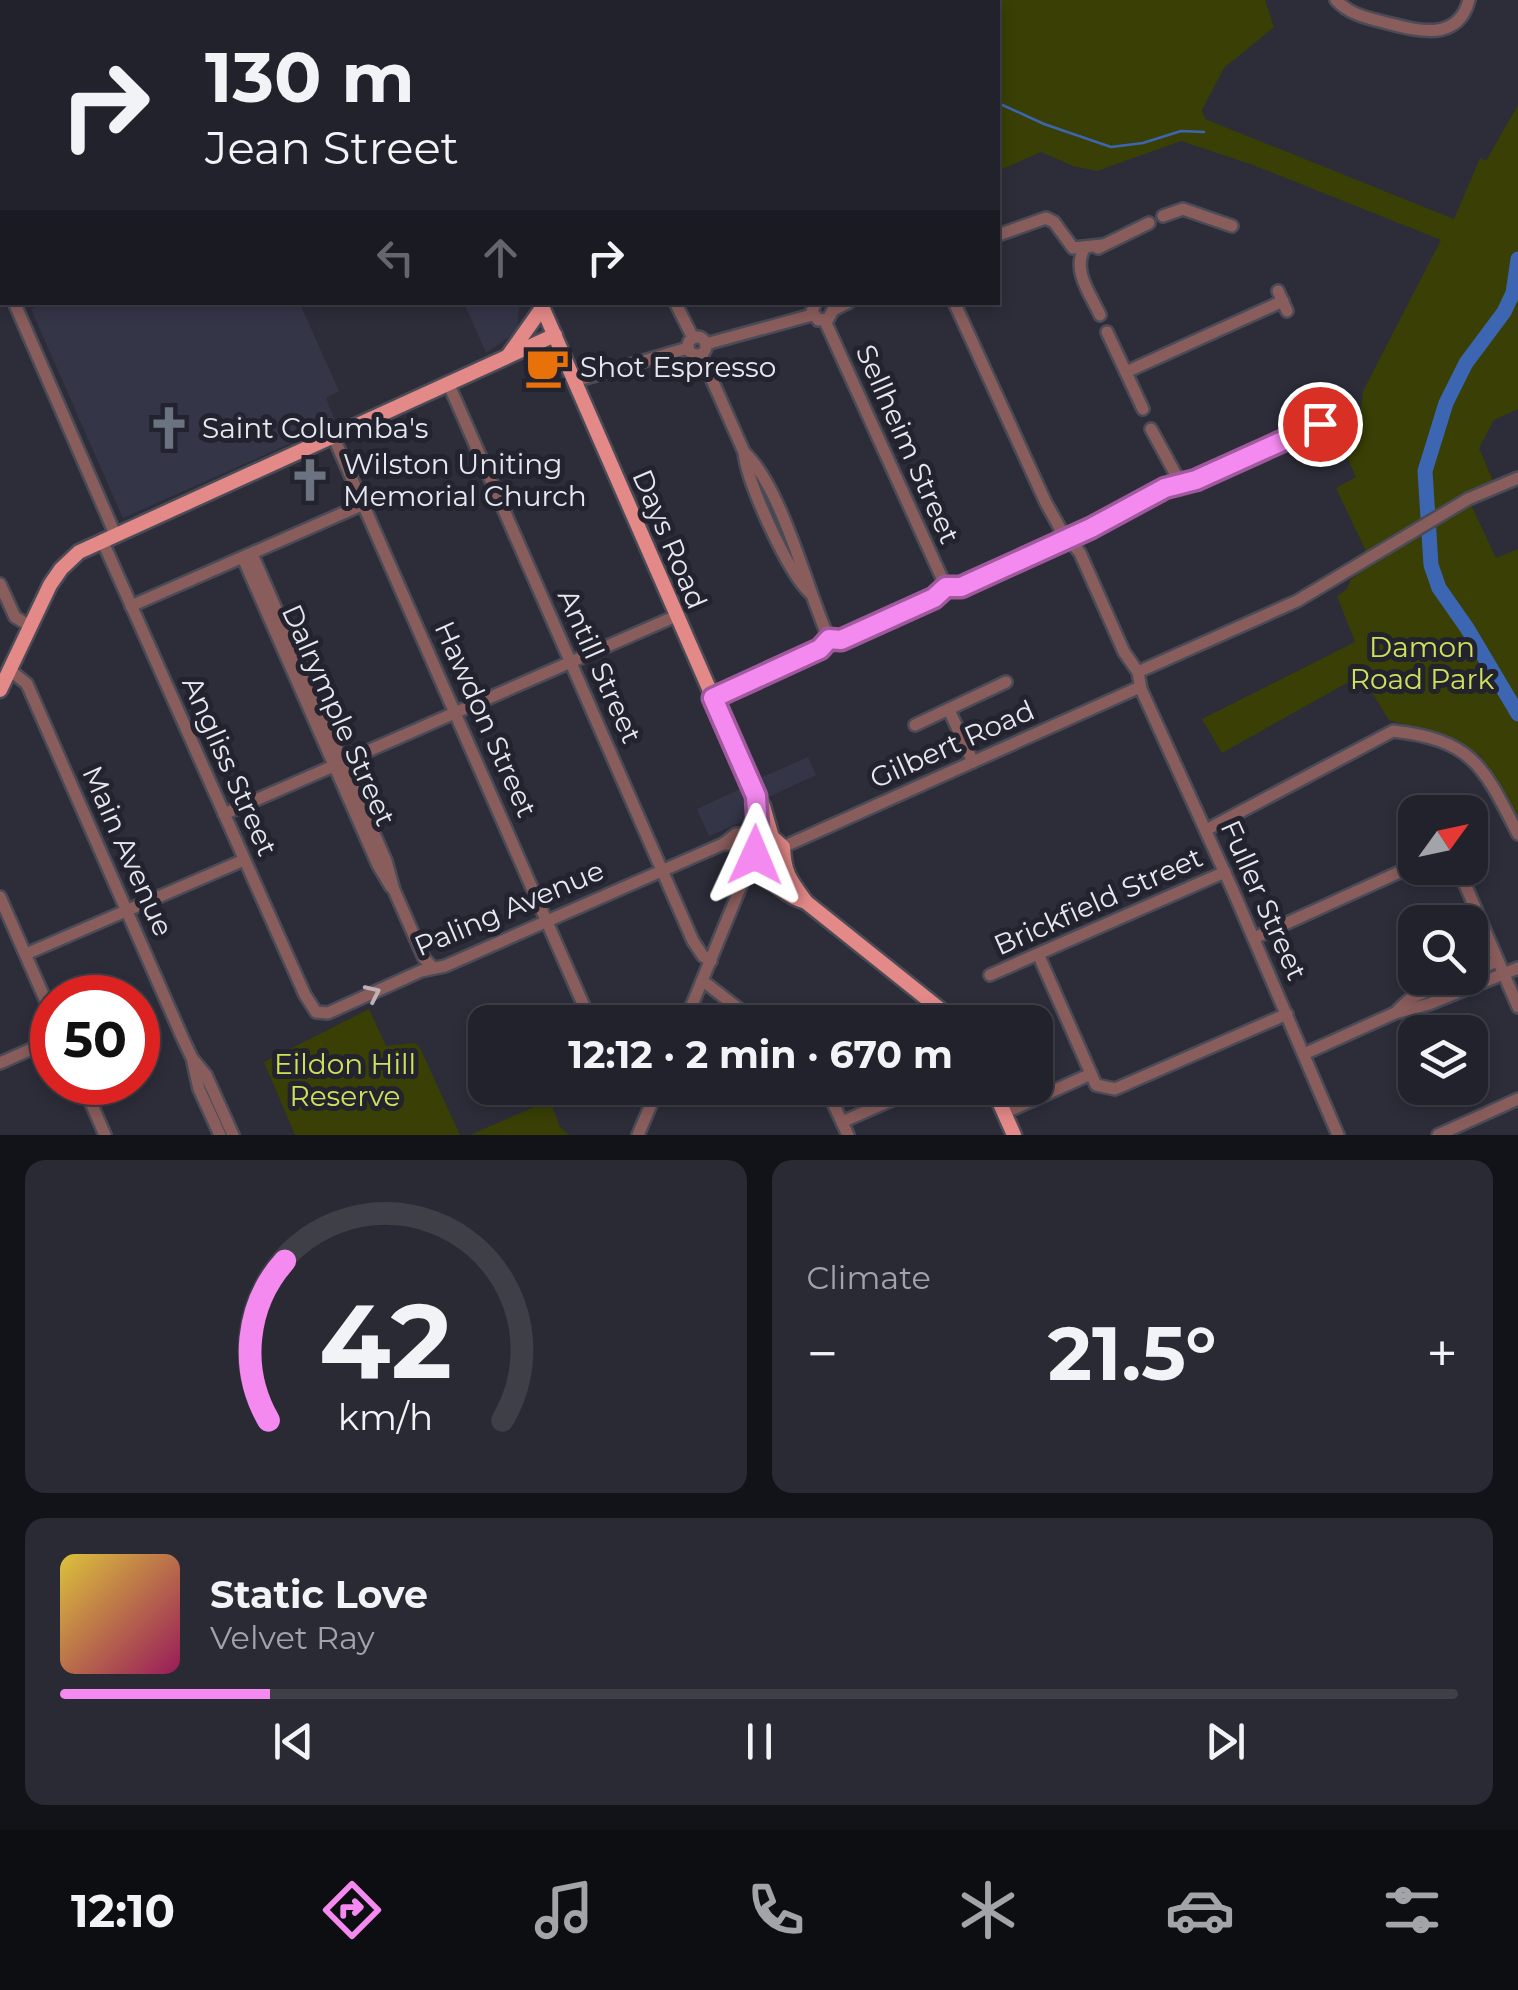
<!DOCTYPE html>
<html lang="en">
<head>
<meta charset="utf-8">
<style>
	:root { --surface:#21222b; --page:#292a33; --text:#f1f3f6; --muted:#a2a4a9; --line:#3e3f47; --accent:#f489f0 }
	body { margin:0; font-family:Montserrat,sans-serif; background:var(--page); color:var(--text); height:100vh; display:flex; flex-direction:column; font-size:38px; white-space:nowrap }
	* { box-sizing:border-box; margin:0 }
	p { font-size:32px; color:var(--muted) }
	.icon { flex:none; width:55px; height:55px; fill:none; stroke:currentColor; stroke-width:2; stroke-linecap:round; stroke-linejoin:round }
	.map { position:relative; height:1135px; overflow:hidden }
	.drawer { display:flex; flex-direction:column; gap:25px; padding:25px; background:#121318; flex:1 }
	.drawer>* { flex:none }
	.hud { position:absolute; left:0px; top:0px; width:1000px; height:305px; box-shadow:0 5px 15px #0003,0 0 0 2px var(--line); background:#21222b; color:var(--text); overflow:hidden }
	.needle { width:65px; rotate:57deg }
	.tools { position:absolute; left:1398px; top:795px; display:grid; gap:20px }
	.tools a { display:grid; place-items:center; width:90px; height:90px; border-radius:20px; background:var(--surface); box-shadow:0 5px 15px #0003,0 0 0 2px var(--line); font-size:50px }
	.speed { position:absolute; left:30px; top:975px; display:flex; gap:20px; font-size:50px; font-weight:700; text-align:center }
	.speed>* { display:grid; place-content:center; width:130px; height:130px; border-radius:50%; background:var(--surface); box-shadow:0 5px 15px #0003,0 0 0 2px var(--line); line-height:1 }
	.speed .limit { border:15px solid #d22; background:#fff; color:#111 }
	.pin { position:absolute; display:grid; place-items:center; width:85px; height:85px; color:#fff; margin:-42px; border:5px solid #fff; border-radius:50%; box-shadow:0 2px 10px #0007 }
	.me { position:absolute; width:110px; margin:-55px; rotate:1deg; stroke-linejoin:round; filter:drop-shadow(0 0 8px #0008) }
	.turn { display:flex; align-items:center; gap:35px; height:210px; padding:0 40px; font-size:45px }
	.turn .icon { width:130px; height:130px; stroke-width:2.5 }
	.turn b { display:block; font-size:70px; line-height:85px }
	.lanes { display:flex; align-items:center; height:95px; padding:0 40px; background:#0003; justify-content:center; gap:50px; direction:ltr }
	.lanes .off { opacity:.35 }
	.big { font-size:75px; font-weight:700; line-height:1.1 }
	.drawer .card { flex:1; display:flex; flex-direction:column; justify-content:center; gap:15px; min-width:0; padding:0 35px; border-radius:20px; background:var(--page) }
	.drawer .dial { align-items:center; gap:0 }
	.dial svg { height:260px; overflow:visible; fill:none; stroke:var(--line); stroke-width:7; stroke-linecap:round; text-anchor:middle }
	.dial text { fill:var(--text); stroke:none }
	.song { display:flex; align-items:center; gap:30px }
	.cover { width:120px; height:120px; border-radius:15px; background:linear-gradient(135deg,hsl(50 70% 55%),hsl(330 70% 35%)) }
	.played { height:10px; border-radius:5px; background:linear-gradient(90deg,var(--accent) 15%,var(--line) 15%) }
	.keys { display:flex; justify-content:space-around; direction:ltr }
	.heat { display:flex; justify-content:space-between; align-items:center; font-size:55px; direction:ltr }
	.drawer .tiles { flex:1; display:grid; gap:25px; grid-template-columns:1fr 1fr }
	.card:last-child { grid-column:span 2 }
	.trip { position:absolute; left:468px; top:1005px; width:585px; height:100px; border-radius:20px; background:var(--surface); box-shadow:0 5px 15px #0003,0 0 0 2px var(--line); font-weight:700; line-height:100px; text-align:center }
	.tabs { display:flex; height:160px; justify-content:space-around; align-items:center; background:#0d0e11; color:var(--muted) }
	.tabs .icon { width:70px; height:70px }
	.tabs .on { color:var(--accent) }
	.tabs b { font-size:45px; color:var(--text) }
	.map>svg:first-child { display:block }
	.built { fill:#343648 }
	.green { fill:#393f05 }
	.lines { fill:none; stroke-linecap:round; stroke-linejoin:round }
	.stream { stroke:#3c66b2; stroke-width:2.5 }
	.river { stroke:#3c66b2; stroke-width:15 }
	.minor-casing { stroke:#4a4b56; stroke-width:16 }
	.major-casing { stroke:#4a4b56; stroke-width:19 }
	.minor { stroke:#895d5c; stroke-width:11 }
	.major { stroke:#e38988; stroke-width:14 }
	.oneway { stroke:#c1b0b4 }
	.route-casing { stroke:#9f599c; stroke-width:25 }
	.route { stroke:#f489f0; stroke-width:18 }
	.labels { text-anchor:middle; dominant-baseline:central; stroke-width:10; stroke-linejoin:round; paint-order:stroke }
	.poi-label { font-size:28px; fill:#e6e7ef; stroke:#22232f; text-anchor:start }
	.street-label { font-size:28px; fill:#e6e7ef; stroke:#22232f }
	.park-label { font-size:28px; fill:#d0e058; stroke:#22232f }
</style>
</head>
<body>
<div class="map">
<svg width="1518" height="1135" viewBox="0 0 1518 1135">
	<rect width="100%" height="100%" fill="#2c2d39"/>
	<!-- built -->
	<g class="built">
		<path d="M46,303L300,304L339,391L326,398L336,423L123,518L31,309Z"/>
		<path d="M464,303H519L518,328L512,335L486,353Z"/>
		<path d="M808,757L816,775L766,798L758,779Z"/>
		<path d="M740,789L749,819L709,836L697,809Z"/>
	</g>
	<!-- green -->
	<g class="green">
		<path d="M852,0H1265L1274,27L1224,68L1202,110L1205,119L1454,219L1480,158L1486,161L1518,105V409L1494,420L1479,448L1493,481L1467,496L1496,558L1518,549V825L1481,756L1456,741L1389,720L1361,675L1222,753L1202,719L1355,642L1337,596L1347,589L1350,580L1372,564L1336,488L1356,477L1336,433L1337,428L1360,417L1363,391L1441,240L1253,165L1181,141L1097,171L1073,166L1041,152L998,171V2H848Z"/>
		<path d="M369,1009L386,1046L415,1043L420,1048L460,1135H295L264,1062Z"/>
		<path d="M550,1100L560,1127L569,1135H470Z"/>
	</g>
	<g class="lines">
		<!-- stream -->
		<path class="stream" d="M998,103L1044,124L1111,147L1143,143L1181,131L1204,132"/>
		<!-- river -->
		<path class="river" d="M1518,259L1513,293L1504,312L1466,363L1446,403L1425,471L1431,565L1439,588L1467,628L1518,714"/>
		<!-- minor casing -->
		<g class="minor-casing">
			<g id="minor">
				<path d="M263,0L264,2"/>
				<path d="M273,0L276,2"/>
				<path d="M539,0L540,2"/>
				<path d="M679,0L681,2"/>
				<path d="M1336,0C1350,15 1368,18 1387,23C1418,31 1458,42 1469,0"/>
				<path d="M649,2L658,0"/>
				<path d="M0,119L2,124"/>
				<path d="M0,210L2,209"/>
				<path d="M1163,216L1183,209L1232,226"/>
				<path d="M998,235L1046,218L1054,222L1073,248L1103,245"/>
				<path d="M1098,248L1149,223"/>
				<path d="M1084,249C1072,271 1091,295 1100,315"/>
				<path d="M0,271L2,277"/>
				<path d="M1278,291L1287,311"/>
				<path d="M14,302L115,534"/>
				<path d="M675,302L693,338"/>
				<path d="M816,302L812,311L818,320L828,319L833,310"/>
				<path d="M954,302L1046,503L1061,530L1080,553L1124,652L1138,672L1141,689L1234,893L1338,1135"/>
				<path d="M833,310L849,302"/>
				<path d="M825,321L946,587"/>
				<path d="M1107,332L1143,409"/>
				<circle cx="697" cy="346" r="9"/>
				<path d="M706,344L812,315"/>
				<path d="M701,355L744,452C747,483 788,573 811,594"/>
				<path d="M1126,372L1283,301"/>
				<path d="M575,381L688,348"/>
				<path d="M449,385L693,941L703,956L711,961"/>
				<path d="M1151,429L1182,486"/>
				<path d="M333,436L591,1022"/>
				<path d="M745,453C782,488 807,590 829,639"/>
				<path d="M1179,489L1329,420"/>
				<path d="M102,540L305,995L316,1012L328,1013L421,971L445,966L723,844L736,834H751L759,842"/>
				<path d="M252,554L386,861L394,890L424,958L432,967"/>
				<path d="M243,558L378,865L391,887"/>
				<path d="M0,584L15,617L30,626"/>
				<path d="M131,606L364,504"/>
				<path d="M10,670L27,684L183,1039L192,1058L206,1075L233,1135"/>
				<path d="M1138,672L1297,601L1468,499L1518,478"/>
				<path d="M713,698L821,649L829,639L841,640L934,598L946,587H961L1069,539L1165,489L1182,486"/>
				<path d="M949,710L973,762"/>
				<path d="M915,725L1006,682"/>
				<path d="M224,814L676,616"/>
				<path d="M1206,830L1393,731C1474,740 1484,768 1518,834"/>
				<path d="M723,844L756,845"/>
				<path d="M783,847L1140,687"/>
				<path d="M1458,868L1518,1007"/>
				<path d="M0,897L52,1015"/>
				<path d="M1254,938L1415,865"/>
				<path d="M26,954L244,860"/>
				<path d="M1038,954L1096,1085L1115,1089L1287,1014"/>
				<path d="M1470,972L1498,961"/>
				<path d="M990,975L1225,872"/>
				<path d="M703,981L756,1022"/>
				<path d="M1398,1010L1411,998L1456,978"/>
				<path d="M685,1022L743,881L757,859"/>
				<path d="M1304,1054L1395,1013L1429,1004L1518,968"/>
				<path d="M193,1062L199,1089L220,1135"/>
				<path d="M0,1063L52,1040"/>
				<path d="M82,1082L105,1135"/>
				<path d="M826,1088L848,1135"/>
				<path d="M1004,1113L1091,1074"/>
				<path d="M842,1122L919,1088"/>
				<path d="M638,1135L658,1088"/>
				<path d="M1438,1135L1518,1099"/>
			</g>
		</g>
		<!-- major casing -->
		<g class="major-casing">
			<g id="major">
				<path d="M403,0L404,2"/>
				<path d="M540,302L756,796L763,806L772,837L783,847C784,873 790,880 806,902"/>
				<path d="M508,356L542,308"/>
				<path d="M0,690L50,585L61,569L79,552L555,335"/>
				<path d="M772,837L761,839L755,850L759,862L773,866"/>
				<path d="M767,867C771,885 789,897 806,902L956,1022"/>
				<path d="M993,1088L1014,1135"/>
			</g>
		</g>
		<!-- minor -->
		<use href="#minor" class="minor"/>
		<!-- major -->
		<use href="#major" class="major"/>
	</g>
	<!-- one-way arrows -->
	<defs><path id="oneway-chevron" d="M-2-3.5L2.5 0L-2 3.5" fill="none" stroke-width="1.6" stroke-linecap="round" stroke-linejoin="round" transform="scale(2.5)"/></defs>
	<use class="oneway" href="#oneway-chevron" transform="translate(373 993) rotate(-25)"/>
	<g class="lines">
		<!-- route casing -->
		<g class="route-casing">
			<path id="route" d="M755,855L756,846L762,839L758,830L756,796L713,698L820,649L829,639L841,640L934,598L946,587H961L1091,528L1165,488L1196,480L1320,424"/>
		</g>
		<!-- route -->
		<use href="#route" class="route"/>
	</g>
	<!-- icons -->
	<defs>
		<g id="cafe-bare" transform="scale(3.45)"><path d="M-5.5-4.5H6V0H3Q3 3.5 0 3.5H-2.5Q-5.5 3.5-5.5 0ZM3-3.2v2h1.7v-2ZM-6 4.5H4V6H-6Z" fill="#e8710a" stroke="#22232f" stroke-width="2.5" paint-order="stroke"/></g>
		<g id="church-bare" transform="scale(3.45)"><path d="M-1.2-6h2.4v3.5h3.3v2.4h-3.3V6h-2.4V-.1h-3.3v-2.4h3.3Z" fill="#6b7280" stroke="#22232f" stroke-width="2.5" paint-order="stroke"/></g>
	</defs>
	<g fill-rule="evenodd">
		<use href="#cafe-bare" x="547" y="367"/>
		<use href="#church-bare" x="169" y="428"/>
		<use href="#church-bare" x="310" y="480"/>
	</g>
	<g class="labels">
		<!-- poi labels -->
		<g class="poi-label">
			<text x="580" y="367">Shot Espresso</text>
			<text x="202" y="428">Saint Columba's</text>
			<text x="343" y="464">Wilston Uniting<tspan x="343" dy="32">Memorial Church</tspan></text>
		</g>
		<!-- street labels -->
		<g class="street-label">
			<text transform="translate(908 444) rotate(66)">Sellheim Street</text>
			<text transform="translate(670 539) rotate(67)">Days Road</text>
			<text transform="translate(600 666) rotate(66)">Antill Street</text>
			<text transform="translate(339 715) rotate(66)">Dalrymple Street</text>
			<text transform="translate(486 719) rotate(66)">Hawdon Street</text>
			<text transform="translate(952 744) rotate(-24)">Gilbert Road</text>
			<text transform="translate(230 766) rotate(66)">Angliss Street</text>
			<text transform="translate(128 851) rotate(66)">Main Avenue</text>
			<text transform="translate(1264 900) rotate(66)">Fuller Street</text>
			<text transform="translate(1098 901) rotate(-24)">Brickfield Street</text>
			<text transform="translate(509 908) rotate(-23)">Paling Avenue</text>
		</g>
		<!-- park labels -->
		<g class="park-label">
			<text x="1422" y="647">Damon<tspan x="1422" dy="32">Road Park</tspan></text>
			<text x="345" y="1064">Eildon Hill<tspan x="345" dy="32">Reserve</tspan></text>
		</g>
	</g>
</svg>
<div class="tools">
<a><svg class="needle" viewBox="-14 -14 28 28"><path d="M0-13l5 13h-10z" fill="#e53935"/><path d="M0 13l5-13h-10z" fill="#a2a4a9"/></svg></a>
<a><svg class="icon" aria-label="search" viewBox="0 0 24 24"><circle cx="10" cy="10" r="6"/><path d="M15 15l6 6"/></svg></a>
<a><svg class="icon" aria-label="layers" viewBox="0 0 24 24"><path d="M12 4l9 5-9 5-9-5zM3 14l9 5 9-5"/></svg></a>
</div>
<div class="speed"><div class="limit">50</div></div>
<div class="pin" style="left:1320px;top:424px;background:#d93025"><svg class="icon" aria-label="arrive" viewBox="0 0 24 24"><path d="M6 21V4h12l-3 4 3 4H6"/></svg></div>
<svg class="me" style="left:755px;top:855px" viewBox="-20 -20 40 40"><path d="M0-17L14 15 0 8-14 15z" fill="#f489f0" stroke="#fff" stroke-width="4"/></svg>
<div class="trip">12:12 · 2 min · 670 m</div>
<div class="hud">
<div class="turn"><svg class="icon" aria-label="right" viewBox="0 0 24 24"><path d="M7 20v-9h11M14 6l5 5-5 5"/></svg><div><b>130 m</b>Jean Street</div></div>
<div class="lanes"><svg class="icon off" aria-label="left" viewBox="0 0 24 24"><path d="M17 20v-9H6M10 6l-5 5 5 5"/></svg><svg class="icon off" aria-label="ahead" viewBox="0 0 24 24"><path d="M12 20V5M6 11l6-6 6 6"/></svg><svg class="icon" aria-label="right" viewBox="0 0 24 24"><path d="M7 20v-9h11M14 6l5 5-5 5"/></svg></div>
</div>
</div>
<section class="drawer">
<div class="tiles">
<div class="card dial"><svg viewBox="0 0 100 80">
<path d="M14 69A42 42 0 1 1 86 69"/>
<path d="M14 69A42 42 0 0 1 19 20" stroke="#f489f0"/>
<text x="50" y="56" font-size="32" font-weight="700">42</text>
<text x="50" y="72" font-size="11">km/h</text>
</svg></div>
<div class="card"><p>Climate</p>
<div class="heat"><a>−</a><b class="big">21.5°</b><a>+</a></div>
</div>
<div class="card">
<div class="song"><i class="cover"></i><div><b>Static Love</b><p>Velvet Ray</p></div></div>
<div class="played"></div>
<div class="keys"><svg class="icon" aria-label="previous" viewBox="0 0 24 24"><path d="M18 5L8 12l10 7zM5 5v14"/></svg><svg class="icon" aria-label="pause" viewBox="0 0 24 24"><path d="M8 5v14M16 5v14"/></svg><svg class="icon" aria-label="next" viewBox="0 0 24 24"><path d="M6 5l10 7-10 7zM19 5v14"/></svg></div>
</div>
</div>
</section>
<nav class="tabs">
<b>12:10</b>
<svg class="icon on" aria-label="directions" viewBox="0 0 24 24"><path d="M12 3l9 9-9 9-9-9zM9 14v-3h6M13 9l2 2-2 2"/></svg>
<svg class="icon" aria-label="music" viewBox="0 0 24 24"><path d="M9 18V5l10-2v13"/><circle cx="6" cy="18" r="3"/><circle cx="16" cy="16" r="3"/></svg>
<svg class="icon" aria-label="phone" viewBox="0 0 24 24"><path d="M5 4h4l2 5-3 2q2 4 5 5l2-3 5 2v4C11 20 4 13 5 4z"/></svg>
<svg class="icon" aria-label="climate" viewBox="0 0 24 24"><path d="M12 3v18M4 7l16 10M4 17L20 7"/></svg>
<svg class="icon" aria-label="car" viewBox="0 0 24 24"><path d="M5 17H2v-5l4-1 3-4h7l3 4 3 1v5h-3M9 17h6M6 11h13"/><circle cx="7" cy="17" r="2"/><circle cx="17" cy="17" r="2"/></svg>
<svg class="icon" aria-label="filters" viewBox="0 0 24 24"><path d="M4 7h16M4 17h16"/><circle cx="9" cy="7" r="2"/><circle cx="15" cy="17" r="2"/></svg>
</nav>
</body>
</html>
